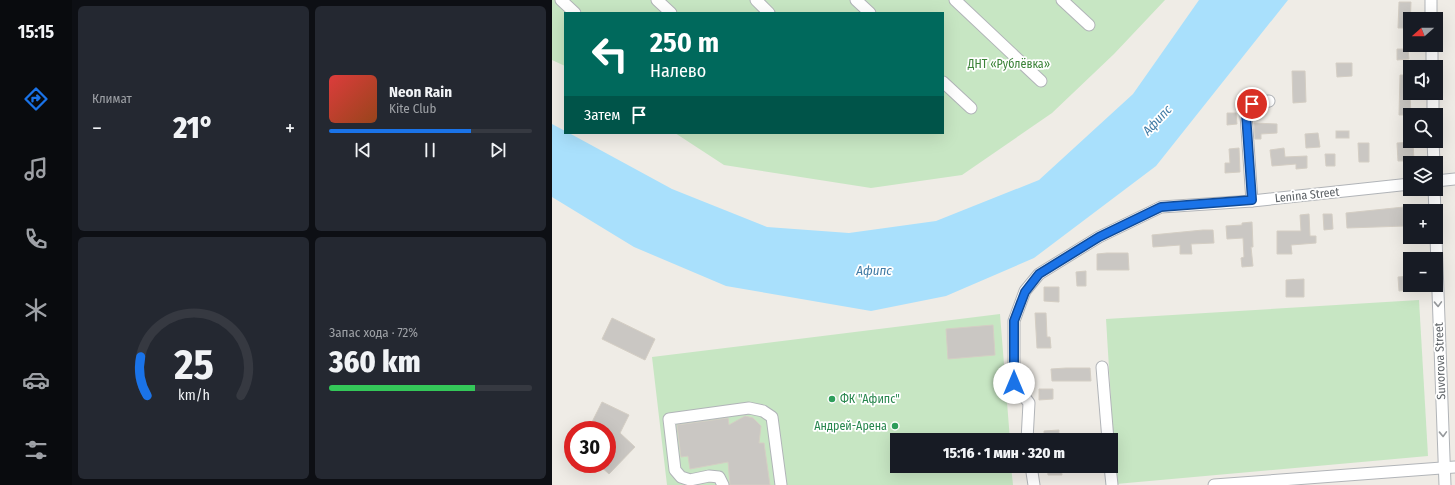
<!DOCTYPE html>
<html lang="ru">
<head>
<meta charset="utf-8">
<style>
	:root { --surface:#171b24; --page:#242831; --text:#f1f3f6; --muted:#9ea1a6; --line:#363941; --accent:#1a73e8 }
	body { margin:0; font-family:"Fira Sans Condensed",sans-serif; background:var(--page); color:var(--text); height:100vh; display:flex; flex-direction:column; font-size:15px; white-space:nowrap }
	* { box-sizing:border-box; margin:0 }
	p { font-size:13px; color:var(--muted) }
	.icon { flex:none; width:22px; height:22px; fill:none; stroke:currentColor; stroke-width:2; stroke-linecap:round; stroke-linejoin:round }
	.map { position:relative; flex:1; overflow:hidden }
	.drawer { display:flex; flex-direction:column; gap:6px; padding:6px; background:#0d0f14; width:480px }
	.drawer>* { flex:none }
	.guide { position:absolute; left:12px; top:12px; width:380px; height:122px; border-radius:0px; box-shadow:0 4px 16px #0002; background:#00695c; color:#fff; overflow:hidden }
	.needle { width:26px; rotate:249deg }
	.tools { position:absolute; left:851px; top:12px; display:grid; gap:8px }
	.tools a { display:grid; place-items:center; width:40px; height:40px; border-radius:0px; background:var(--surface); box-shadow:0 4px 16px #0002; font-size:20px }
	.speed { position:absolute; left:12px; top:421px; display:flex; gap:8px; font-size:20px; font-weight:700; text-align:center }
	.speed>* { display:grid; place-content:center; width:52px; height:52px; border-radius:50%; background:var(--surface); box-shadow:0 4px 16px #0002; line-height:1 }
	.speed .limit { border:6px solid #d22; background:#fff; color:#111 }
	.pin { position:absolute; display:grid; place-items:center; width:34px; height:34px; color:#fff; margin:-17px; border:2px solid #fff; border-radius:50%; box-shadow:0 1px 4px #0007 }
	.me { position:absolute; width:44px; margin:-22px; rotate:0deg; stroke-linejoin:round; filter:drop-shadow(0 0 3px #0008) }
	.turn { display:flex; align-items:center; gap:14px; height:84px; padding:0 20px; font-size:18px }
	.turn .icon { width:52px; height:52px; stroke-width:2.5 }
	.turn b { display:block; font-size:28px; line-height:34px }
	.then { display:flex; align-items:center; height:38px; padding:0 20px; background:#0003; gap:8px; font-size:15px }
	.big { font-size:30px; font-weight:800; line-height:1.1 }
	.drawer .widget { flex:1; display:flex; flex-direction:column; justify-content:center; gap:6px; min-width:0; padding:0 14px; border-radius:6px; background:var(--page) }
	.drawer .dial { align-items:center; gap:0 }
	.dial svg { height:104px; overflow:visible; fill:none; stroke:var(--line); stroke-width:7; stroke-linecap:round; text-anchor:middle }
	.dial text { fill:var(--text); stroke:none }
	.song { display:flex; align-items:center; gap:12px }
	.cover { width:48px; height:48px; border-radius:6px; background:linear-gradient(135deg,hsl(0 70% 55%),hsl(20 70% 35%)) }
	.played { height:4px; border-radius:2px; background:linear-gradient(90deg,var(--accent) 70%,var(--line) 70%) }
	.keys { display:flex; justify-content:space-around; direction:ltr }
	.heat { display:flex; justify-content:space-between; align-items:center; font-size:22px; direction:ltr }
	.charge { height:6px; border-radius:3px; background:linear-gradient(90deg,#34c759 72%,var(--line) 0) }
	.drawer .tiles { flex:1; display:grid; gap:6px; grid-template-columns:repeat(2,1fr) }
	.trip { position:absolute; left:338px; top:433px; width:228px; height:40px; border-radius:0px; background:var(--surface); box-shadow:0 4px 16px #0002; font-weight:800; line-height:40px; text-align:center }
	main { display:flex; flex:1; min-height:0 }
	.tabs { display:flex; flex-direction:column; width:72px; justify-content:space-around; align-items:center; background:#090b0e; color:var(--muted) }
	.tabs .icon { width:28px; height:28px }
	.tabs .selected { color:var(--accent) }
	.tabs b { font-size:18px; color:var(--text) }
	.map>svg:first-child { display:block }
	.green { fill:#c7e6c3 }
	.water { fill:#a9e0fc }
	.building { fill:#cac7c3; stroke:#d4cec4 }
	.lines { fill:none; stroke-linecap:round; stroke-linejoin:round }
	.minor-casing { stroke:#b1b4b8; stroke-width:13 }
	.minor { stroke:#fff; stroke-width:11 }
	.oneway { stroke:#96999c }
	.route-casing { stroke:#114b97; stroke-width:10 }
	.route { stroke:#1a73e8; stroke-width:7 }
	.leisure-dot { fill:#2e9e5b; stroke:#fff; stroke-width:1.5 }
	.labels { text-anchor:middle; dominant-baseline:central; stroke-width:3.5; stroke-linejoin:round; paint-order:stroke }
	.park-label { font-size:12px; fill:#3b8338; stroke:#fff }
	.street-label { font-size:12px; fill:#5d6266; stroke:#fff }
	.leisure-label { font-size:12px; fill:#27864d; stroke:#fff; text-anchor:start }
	.water-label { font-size:13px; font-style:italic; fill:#427ca6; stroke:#fff }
</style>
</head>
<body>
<main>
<nav class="tabs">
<b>15:15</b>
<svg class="icon selected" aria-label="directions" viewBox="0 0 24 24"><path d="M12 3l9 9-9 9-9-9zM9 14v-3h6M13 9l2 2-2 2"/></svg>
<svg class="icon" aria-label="music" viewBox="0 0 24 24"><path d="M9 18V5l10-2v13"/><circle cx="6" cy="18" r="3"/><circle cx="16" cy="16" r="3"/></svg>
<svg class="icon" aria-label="phone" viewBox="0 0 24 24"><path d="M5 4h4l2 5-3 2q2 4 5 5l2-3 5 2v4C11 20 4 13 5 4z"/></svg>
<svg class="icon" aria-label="climate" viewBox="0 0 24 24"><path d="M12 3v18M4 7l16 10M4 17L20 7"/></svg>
<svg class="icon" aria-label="car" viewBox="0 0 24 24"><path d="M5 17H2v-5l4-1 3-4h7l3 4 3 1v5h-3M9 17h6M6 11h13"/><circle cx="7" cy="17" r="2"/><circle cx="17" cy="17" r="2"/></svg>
<svg class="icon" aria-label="filters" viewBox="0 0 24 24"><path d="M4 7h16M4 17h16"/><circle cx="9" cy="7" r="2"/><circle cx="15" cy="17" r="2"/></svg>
</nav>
<section class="drawer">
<div class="tiles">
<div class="widget"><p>Климат</p>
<div class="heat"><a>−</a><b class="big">21°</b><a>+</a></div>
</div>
<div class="widget">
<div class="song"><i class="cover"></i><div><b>Neon Rain</b><p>Kite Club</p></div></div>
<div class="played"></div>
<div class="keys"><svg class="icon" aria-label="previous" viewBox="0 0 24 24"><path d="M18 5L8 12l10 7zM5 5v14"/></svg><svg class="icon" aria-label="pause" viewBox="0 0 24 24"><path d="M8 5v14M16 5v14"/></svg><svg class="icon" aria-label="next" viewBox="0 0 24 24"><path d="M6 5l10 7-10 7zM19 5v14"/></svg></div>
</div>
<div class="widget dial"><svg viewBox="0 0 100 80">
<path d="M14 69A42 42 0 1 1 86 69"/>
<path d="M14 69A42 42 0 0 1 9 39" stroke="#1a73e8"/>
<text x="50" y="56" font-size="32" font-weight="700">25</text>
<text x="50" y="72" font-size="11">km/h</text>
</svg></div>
<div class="widget"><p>Запас хода · 72%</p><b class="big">360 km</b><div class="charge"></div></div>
</div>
</section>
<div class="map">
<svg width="903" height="485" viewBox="0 0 903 485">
	<rect width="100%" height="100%" fill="#efece6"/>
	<!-- green -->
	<g class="green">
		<path d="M0,0H613L562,54L500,113L410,175L319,188L172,165L123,133H391V13H13V66L0,60Z"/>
		<path d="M867,300L876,456L564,484L554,319Z"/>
		<path d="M448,314L458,440H345V466H459L461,485H115L100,357Z"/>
	</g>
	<!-- water -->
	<path class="water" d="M647,0H736L604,166L482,258L394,296L319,311L174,286L82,247L0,197V124L13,131V133H17L120,189L215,227L297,233L384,221L487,180L581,94Z"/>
	<!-- building -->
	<g class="building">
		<path d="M847,2H859L858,28H846Z"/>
		<path d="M845,49H856L857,59L845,60Z"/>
		<path d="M784,63H800V76L785,77Z"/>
		<path d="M740,71H753L754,102L741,103Z"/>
		<path d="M848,75H857L859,115H847Z"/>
		<path d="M675,113H684L685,124L675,125Z"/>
		<path d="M702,123L725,124V133L709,134V139H703Z"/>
		<rect x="784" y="131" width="13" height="7"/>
		<path d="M766,133L768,147L754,148L753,134Z"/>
		<path d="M861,142L862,161H846L845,143Z"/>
		<path d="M806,143H817V162H807Z"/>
		<path d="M687,148L688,172L673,173V163H678L677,149Z"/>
		<path d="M732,148L733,157L755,156V168L744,169V164L720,166L718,150Z"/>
		<path d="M773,154H783V166H774Z"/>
		<path d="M852,207L853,226L795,228L794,213Z"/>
		<path d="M757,214L758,236H764V243L739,245L740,254H725V231H749L748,215Z"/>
		<path d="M771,214H780L781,229L772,230Z"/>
		<path d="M700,222L701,247H699L701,266L690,267L689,258L692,257L691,238L675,239L674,226L690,225V223Z"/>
		<path d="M651,230H661L662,243L639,244L640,254H628V245L601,247L600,235Z"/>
		<path d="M555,253H576L577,270H545V254Z"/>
		<path d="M534,271V286H525L524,272Z"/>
		<path d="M858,276V290L847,291L846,277Z"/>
		<path d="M752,279V297H734V280Z"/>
		<path d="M492,287H507V302L492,301Z"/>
		<path d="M483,313H494L495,337H498L499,348H485Z"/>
		<path d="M60,318L103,339L93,360L50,339Z"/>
		<path d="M441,325L443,355L396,359L394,329Z"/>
		<path d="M514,368H538L539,381H500L499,369Z"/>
		<path d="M487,389H501V399L487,400Z"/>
		<path d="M50,402L77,415L68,433L83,447L57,474L46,464H55V430H36Z"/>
		<path d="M193,416L201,418L209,426L207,443H212L218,485H178L176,462L138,469L136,456L129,457L125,425L176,418L177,425Z"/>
		<path d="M507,430V440H492V431Z"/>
		<path d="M495,466H509L510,475H496Z"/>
	</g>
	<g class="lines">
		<!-- minor casing -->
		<g class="minor-casing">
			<g id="minor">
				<path d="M9,0L23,13"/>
				<path d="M105,0L119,13"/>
				<path d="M204,0L217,13"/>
				<path d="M304,0L318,13"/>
				<path d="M403,0L489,81"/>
				<path d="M510,0L537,25"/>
				<path d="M879,0V19"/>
				<path d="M880,45V67"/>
				<path d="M391,82L419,108"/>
				<path d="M881,93V115"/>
				<path d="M881,141L882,163"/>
				<path d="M884,181L903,179"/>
				<path d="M882,189L883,211"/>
				<path d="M700,201L694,115L700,104L717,101"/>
				<path d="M884,237L893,485"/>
				<path d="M550,367L556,440"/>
				<path d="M475,440L477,403L462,383V321L473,291L487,274L547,237L609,207L700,201L858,184"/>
				<path d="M479,466L482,485"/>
				<path d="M558,466L560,485"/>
				<path d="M171,485L167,477L157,476L138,480L129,477L123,470L117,419L197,408L211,411L220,417L229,485"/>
				<path d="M662,485L903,467"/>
			</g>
		</g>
		<!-- minor -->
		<use href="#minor" class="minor"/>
	</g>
	<!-- one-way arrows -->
	<defs><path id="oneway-chevron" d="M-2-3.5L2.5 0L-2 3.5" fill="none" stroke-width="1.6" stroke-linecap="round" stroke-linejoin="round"/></defs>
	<g class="oneway">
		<use href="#oneway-chevron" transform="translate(886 304) rotate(88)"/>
		<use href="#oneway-chevron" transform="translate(891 434) rotate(88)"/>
	</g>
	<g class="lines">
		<!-- route casing -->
		<g class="route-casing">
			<path id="route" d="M462,383V321L473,292L487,274L547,237L609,207L700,200L694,114L700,104"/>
		</g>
		<!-- route -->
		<use href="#route" class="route"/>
	</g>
	<!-- markers -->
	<g class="leisure-dot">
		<circle cx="280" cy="399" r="4"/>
		<circle cx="343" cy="426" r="4"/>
	</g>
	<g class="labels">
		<!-- park labels -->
		<g class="park-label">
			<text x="457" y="64">ДНТ «Рублёвка»</text>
		</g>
		<!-- street labels -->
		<g class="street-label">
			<text transform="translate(755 195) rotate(-6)">Lenina Street</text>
			<text transform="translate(888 361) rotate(-92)">Suvorova Street</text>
		</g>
		<!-- leisure labels -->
		<g class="leisure-label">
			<text x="288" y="399">ФК "Афипс"</text>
			<text x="335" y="426" text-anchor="end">Андрей-Арена</text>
		</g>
		<!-- water labels -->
		<g class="water-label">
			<text transform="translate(605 120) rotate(-47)">Афипс</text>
			<text x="322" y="270">Афипс</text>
		</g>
	</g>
</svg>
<div class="tools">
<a><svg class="needle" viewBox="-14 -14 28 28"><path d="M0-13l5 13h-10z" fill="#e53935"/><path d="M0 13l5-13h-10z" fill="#9ea1a6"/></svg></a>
<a><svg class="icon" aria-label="sound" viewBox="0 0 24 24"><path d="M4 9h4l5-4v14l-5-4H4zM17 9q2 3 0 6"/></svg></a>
<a><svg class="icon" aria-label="search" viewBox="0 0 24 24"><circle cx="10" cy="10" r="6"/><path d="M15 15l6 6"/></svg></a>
<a><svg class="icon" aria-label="layers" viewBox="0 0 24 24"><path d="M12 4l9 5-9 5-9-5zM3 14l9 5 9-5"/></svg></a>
<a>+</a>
<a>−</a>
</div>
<div class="speed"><div class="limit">30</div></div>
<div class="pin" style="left:700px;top:104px;background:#d93025"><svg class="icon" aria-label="arrive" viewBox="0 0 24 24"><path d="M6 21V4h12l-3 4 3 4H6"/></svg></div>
<svg class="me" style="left:462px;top:383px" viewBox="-20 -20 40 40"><circle r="19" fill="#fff"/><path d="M0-13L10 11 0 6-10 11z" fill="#1a73e8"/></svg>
<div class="trip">15:16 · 1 мин · 320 m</div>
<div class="guide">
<div class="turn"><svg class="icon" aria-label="left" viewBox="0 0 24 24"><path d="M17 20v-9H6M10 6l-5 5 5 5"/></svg><div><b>250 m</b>Налево</div></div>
<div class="then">Затем<svg class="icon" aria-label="arrive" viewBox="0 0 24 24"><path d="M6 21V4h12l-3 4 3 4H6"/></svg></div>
</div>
</div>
</main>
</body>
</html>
